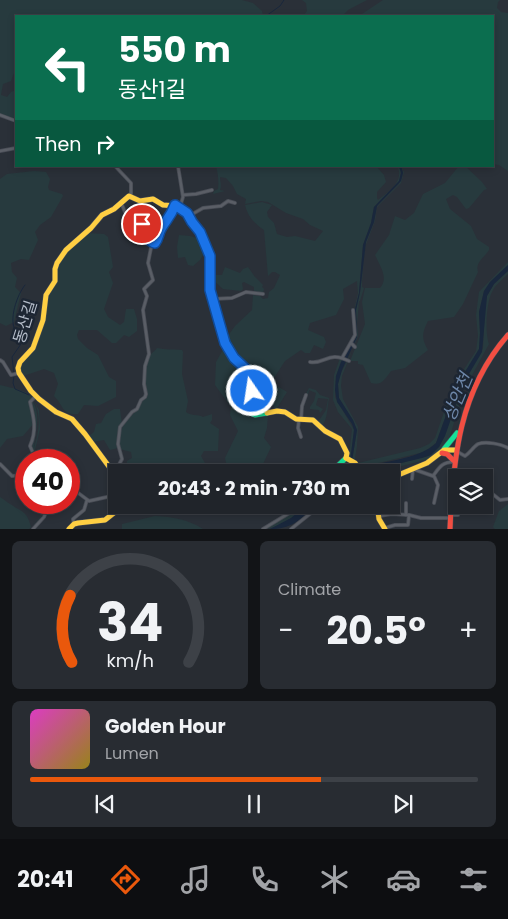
<!DOCTYPE html>
<html lang="en">
<head>
<meta charset="utf-8">
<style>
	:root { --surface:#20242a; --page:#282c32; --text:#f1f3f6; --muted:#a2a4a8; --line:#3d4147; --accent:#ea580c }
	body { margin:0; font-family:Poppins,"Noto Sans KR",sans-serif; background:var(--page); color:var(--text); height:100vh; display:flex; flex-direction:column; font-size:19px; white-space:nowrap }
	* { box-sizing:border-box; margin:0 }
	p { font-size:16px; color:var(--muted) }
	.icon { flex:none; width:28px; height:28px; fill:none; stroke:currentColor; stroke-width:2; stroke-linecap:round; stroke-linejoin:round }
	.map { position:relative; height:529px; overflow:hidden }
	.panel { display:flex; flex-direction:column; gap:12px; padding:12px; background:#121417; flex:1 }
	.panel>* { flex:none }
	.top-card { position:absolute; left:15px; top:15px; width:479px; height:152px; border-radius:0px; box-shadow:0 2px 8px #0003,0 0 0 1px var(--line); background:#0b6e4f; color:#fff; overflow:hidden }
	.buttons { position:absolute; left:448px; top:469px; display:grid; gap:10px }
	.buttons a { display:grid; place-items:center; width:45px; height:45px; border-radius:0px; background:var(--surface); box-shadow:0 2px 8px #0003,0 0 0 1px var(--line); font-size:25px }
	.speed { position:absolute; left:15px; top:449px; display:flex; gap:10px; font-size:25px; font-weight:700; text-align:center }
	.speed>* { display:grid; place-content:center; width:65px; height:65px; border-radius:50%; background:var(--surface); box-shadow:0 2px 8px #0003,0 0 0 1px var(--line); line-height:1 }
	.speed .limit { border:8px solid #d22; background:#fff; color:#111 }
	.pin { position:absolute; display:grid; place-items:center; width:42px; height:42px; color:#fff; margin:-21px; border:2px solid #fff; border-radius:50%; box-shadow:0 1px 5px #0007 }
	.me { position:absolute; width:55px; margin:-28px; rotate:347deg; stroke-linejoin:round; filter:drop-shadow(0 0 4px #0008) }
	.turn { display:flex; align-items:center; gap:18px; height:105px; padding:0 20px; font-size:22px }
	.turn .icon { width:65px; height:65px; stroke-width:2.5 }
	.turn b { display:block; font-size:35px; line-height:42px }
	.then { display:flex; align-items:center; height:48px; padding:0 20px; background:#0003; gap:10px; font-size:19px }
	.big { font-size:38px; font-weight:700; line-height:1.1 }
	.panel .widget { flex:1; display:flex; flex-direction:column; justify-content:center; gap:8px; min-width:0; padding:0 18px; border-radius:8px; background:var(--page) }
	.panel .dial { align-items:center; gap:0 }
	.dial svg { height:130px; overflow:visible; fill:none; stroke:var(--line); stroke-width:7; stroke-linecap:round; text-anchor:middle }
	.dial text { fill:var(--text); stroke:none }
	.song { display:flex; align-items:center; gap:15px }
	.cover { width:60px; height:60px; border-radius:8px; background:linear-gradient(135deg,hsl(310 70% 55%),hsl(50 70% 35%)) }
	.played { height:5px; border-radius:2px; background:linear-gradient(90deg,var(--accent) 65%,var(--line) 65%) }
	.keys { display:flex; justify-content:space-around; direction:ltr }
	.heat { display:flex; justify-content:space-between; align-items:center; font-size:28px; direction:ltr }
	.panel .tiles { flex:1; display:grid; gap:12px; grid-template-columns:1fr 1fr }
	.widget:last-child { grid-column:span 2 }
	.trip { position:absolute; left:108px; top:464px; width:292px; height:50px; border-radius:0px; background:var(--surface); box-shadow:0 2px 8px #0003,0 0 0 1px var(--line); font-weight:700; line-height:50px; text-align:center }
	.tab-bar { display:flex; height:80px; justify-content:space-around; align-items:center; background:#0d0e11; color:var(--muted) }
	.tab-bar .icon { width:35px; height:35px }
	.tab-bar .active { color:var(--accent) }
	.tab-bar b { font-size:22px; color:var(--text) }
	.map>svg:first-child { display:block }
	.green { fill:#273a3e }
	.water { fill:#19273c }
	.lines { fill:none; stroke-linecap:round; stroke-linejoin:round }
	.stream { stroke:#19273c; stroke-width:1 }
	.street-casing { stroke:#484c55; stroke-width:4 }
	.fast-casing { stroke:#484c55; stroke-width:6 }
	.slow-casing { stroke:#484c55; stroke-width:6 }
	.jam-casing { stroke:#484c55; stroke-width:6 }
	.street { stroke:#5a5e66; stroke-width:2.5 }
	.fast { stroke:#16e098; stroke-width:5 }
	.slow { stroke:#ffcf43; stroke-width:5 }
	.jam { stroke:#f24e42; stroke-width:5 }
	.route-casing { stroke:#114b97; stroke-width:12 }
	.route { stroke:#1a73e8; stroke-width:9 }
	.labels { text-anchor:middle; dominant-baseline:central; stroke-width:5; stroke-linejoin:round; paint-order:stroke }
	.street-label { font-size:16px; fill:#b4bcc9; stroke:#1d2633 }
	.water-label { font-size:18px; font-style:italic; fill:#6d86a8; stroke:#1d2633 }
</style>
</head>
<body>
<div class="map">
<svg width="508" height="529" viewBox="0 0 508 529">
	<rect width="100%" height="100%" fill="#2a3038"/>
	<!-- green -->
	<g class="green">
		<path d="M0,0H242L253,3L262,11L263,16H16V71L13,75L11,81L3,84L1,95L7,97L11,92L16,90V121L0,114Z"/>
		<path d="M302,0H367L348,10L342,16H306L304,15L307,11L306,3Z"/>
		<path d="M383,0H500L498,2L497,8L501,12L508,13V171L499,165L493,164L492,16H359Z"/>
		<path d="M216,166H376L384,175L386,182L377,192V198L378,200C389,191 405,181 397,166L401,171L399,181L374,207L371,223L363,245L359,293L355,309L356,337L341,362L336,376L335,397L354,430L350,462L348,466L342,472H336L349,457L352,429L338,412L333,400L334,375L340,358L342,359L355,336L354,311L358,293L357,281L343,289L344,299L336,315L310,323L308,330L324,337L326,342L323,349L314,345L310,353H305L301,350L285,361L274,378L277,386L287,392L277,408L275,409L272,403L271,398L265,395L246,400L247,407L251,415L255,416L268,414L267,428L264,438L271,447L263,464L266,472H228L225,458L238,431L230,415L231,407L215,385L216,362L225,346V340L235,326L252,310L253,295L260,296L263,299L268,298L269,292L274,288L280,275L275,272H272L268,276L264,230C254,223 248,217 245,205L262,202L272,205L267,212L268,217L274,223L277,234L287,237L295,236L315,241L323,231L310,225L303,219L286,213L268,202L261,201L245,204L246,199L237,194L233,186L226,178L220,177C220,182 222,185 220,190L225,191L213,194L214,191L218,189C219,181 218,174 216,166Z"/>
		<path d="M401,166L404,172L401,183L377,207L375,221L365,247L362,282V287L364,288L360,301H359L357,324L358,336L342,376L341,386L343,399L358,427L357,446L354,464L420,448L429,444L435,438L453,386L476,351L478,336L476,315L479,292L508,262V265L490,282L484,291L479,312L480,333L479,349L457,385L436,443L424,452L354,469L351,467L357,430L353,420L339,398L338,384L340,375L354,347L357,333L356,310L360,292L366,242L374,222L377,206L398,185L402,178L403,171Z"/>
		<path d="M459,166H465L482,182L487,189L484,190L469,208L466,209L457,197L453,195L446,199L450,209L471,226L477,239L489,247V250C484,258 475,262 478,272L463,304L454,317L428,321C422,333 421,338 428,350L405,368L391,371C385,379 382,386 371,383L363,365L358,364V361H350L365,324L362,302L365,288H380C389,278 380,266 375,255L389,235L395,216L405,220L414,213L423,194L445,183Z"/>
		<path d="M34,171L46,172L50,179L48,187L49,190L62,194L63,196L51,217L40,225L35,232L38,240L29,260L21,259L11,263L12,272L17,278L15,287L21,293L14,322L6,326L0,323V179L7,174Z"/>
		<path d="M87,233L104,234L108,237L113,267L109,272L113,283L104,309L108,317L120,325L124,322L126,309H134L137,319V331L129,337L124,335L116,343H112L97,330H79L77,335L78,339L87,348L98,355L109,377L116,381V397L98,406L84,405L78,414C61,415 65,407 54,396L58,384L54,373L44,369L23,376L19,370C21,359 29,357 34,348L48,295L56,280V271L58,263L67,251Z"/>
		<path d="M179,235L190,236L197,238L200,235L206,250L200,260L193,266L188,265L185,257L178,258L177,247Z"/>
		<path d="M225,267L240,273L243,269L248,267L255,277L263,285L262,287L264,289L263,293H254V287L244,282L242,283L243,289L241,291L223,289L212,279V275H222Z"/>
		<path d="M508,271V274C502,280 495,285 492,292C486,303 485,333 489,344L464,390L449,439L441,450L433,458L378,472H364L428,456L439,447L448,426L463,384L483,348L485,307L487,296L494,284Z"/>
		<path d="M157,348C166,350 173,349 182,350L183,352L182,374L188,401L186,412C190,416 198,414 203,417L212,414V420L210,423L219,429L218,451H204L201,456L209,470L208,472H127V461L132,458L131,452L120,449L119,446C121,425 122,425 136,411C140,407 143,398 147,393C146,385 144,365 149,357C150,354 155,351 157,348Z"/>
		<path d="M0,385C11,388 27,390 33,398L29,401L34,423L23,436L7,439L0,448Z"/>
		<path d="M309,388L316,390L320,395L329,398C327,408 328,418 322,426L318,422L326,410L328,399L318,398L316,405L323,409L320,413L319,410L310,409V407L314,401L316,393L309,390L308,394H306Z"/>
		<path d="M33,399L39,410L40,429L35,450L39,460H37L32,446L36,423L31,402L32,400C42,416 35,431 34,448C39,432 42,415 33,399Z"/>
		<path d="M114,409H120L122,424L118,448L110,450L104,440L92,442L89,436L94,432L96,424L101,423L106,414Z"/>
		<path d="M0,497C4,499 6,502 10,504C22,512 27,511 31,527L40,517L46,503H47L41,517L29,529H0Z"/>
		<path d="M508,504V529H495L493,527L499,511Z"/>
		<path d="M301,505H307C297,515 279,529 264,529Z"/>
		<path d="M155,516C173,517 187,519 203,529H122V524Z"/>
	</g>
	<!-- water -->
	<g class="water">
		<path d="M399,166H401L403,173L401,181L377,206L374,222L366,242L360,292L356,310L357,337L342,370L338,384L339,398L353,420L357,430L351,467L354,469C376,463 421,459 436,443L457,385L479,349L480,333L479,312L484,291L490,282L508,265V271L494,284L487,296L482,352L463,384L445,436L439,447L431,455L422,458L364,472H342L348,466L350,462L354,430L352,424L337,402L335,390L336,376L341,362L356,337L355,309L359,293L363,245L371,223L374,207L399,181L401,173Z"/>
		<path d="M307,505H316C300,520 292,529 270,529L291,518Z"/>
	</g>
	<g class="lines">
		<!-- stream -->
		<g class="stream">
			<path d="M266,16L280,6L284,0"/>
			<path d="M14,374L12,357L23,341C21,336 18,336 16,332C8,320 17,295 25,285"/>
			<path d="M14,376L13,383L15,389L29,395"/>
		</g>
		<!-- street casing -->
		<g class="street-casing">
			<g id="street">
				<path d="M0,115L16,121"/>
				<path d="M0,151L16,148"/>
				<path d="M115,166L131,183V197"/>
				<path d="M178,166L183,197L180,207"/>
				<path d="M183,195L196,194L212,190"/>
				<path d="M141,201L142,226"/>
				<path d="M121,203C129,218 123,221 143,227L147,237L153,243L157,240L161,228L170,217L175,205"/>
				<path d="M189,216L203,208L221,206L228,201L235,203"/>
				<path d="M213,299L232,298L246,292L263,294"/>
				<path d="M351,343L355,347"/>
				<path d="M342,358L355,335L353,310"/>
				<path d="M0,360L3,362L11,375L19,373"/>
				<path d="M310,362C325,365 328,350 349,361"/>
				<path d="M34,398L30,402C34,418 37,430 30,446L36,460"/>
				<path d="M299,420L298,428L301,437"/>
				<path d="M301,420L302,406L306,395"/>
				<path d="M456,451L465,456C470,453 473,447 478,444C486,441 501,444 508,448"/>
				<path d="M0,464L12,476L26,475"/>
				<path d="M114,474L122,459L118,444L120,427L132,412L137,409L141,400L145,397L146,394L144,384L145,366L149,354L143,310L147,296L144,289L153,280L148,263L152,243"/>
				<path d="M434,476L438,485L434,503"/>
				<path d="M412,479L413,469L433,476C439,468 442,462 453,462"/>
				<path d="M69,486L89,501L107,497L116,492"/>
				<path d="M484,496L487,492L489,491L500,500L508,499"/>
				<path d="M406,503V515"/>
				<path d="M451,515H458L460,505"/>
				<path d="M379,516L392,514L409,515L421,518H451"/>
				<path d="M74,524L73,519L84,510L87,500"/>
				<path d="M385,528L395,525H408L409,515"/>
				<path d="M33,529L44,517L50,502"/>
				<path d="M263,529L291,512L300,505"/>
				<path d="M291,529L321,505"/>
			</g>
		</g>
		<!-- fast casing -->
		<g class="fast-casing">
			<g id="fast">
				<path d="M185,211L200,232L210,256V290L225,343L234,358L248,371L254,380V386L247,401L250,413L255,415L267,413"/>
				<path d="M444,449L457,433"/>
				<path d="M331,472L346,458"/>
			</g>
		</g>
		<!-- slow casing -->
		<g class="slow-casing">
			<g id="slow">
				<path d="M267,413L277,411L285,412L296,419L313,420L325,431L340,439L347,453L346,458"/>
				<path d="M346,458L355,463L361,472"/>
				<path d="M391,478L427,463L444,450H455"/>
				<path d="M116,488L113,472L85,434L72,419L56,412L39,399L31,391L19,373L18,368L20,362L33,348L43,320L46,295L55,281V269L57,263L66,250L91,228L102,215L114,209L129,196L140,201L153,199L163,205L177,206L185,211"/>
				<path d="M377,505L379,519L385,529"/>
				<path d="M69,529L74,524L78,523L105,520L124,505"/>
			</g>
		</g>
		<!-- jam casing -->
		<g class="jam-casing">
			<g id="jam">
				<path d="M442,453L447,454L453,460"/>
				<path d="M450,529C453,458 459,391 508,335"/>
			</g>
		</g>
		<!-- street -->
		<use href="#street" class="street"/>
		<!-- fast -->
		<use href="#fast" class="fast"/>
		<!-- slow -->
		<use href="#slow" class="slow"/>
		<!-- jam -->
		<use href="#jam" class="jam"/>
	</g>
	<g class="lines">
		<!-- route casing -->
		<g class="route-casing">
			<path id="route" d="M142,224V227C147,232 146,241 155,243C159,238 158,233 162,227C167,219 171,216 175,205L187,213L192,222L200,232L210,256V290L225,343L234,358L248,371L254,380L252,391"/>
		</g>
		<!-- route -->
		<use href="#route" class="route"/>
	</g>
	<g class="labels">
		<!-- street labels -->
		<g class="street-label">
			<text transform="translate(25 322) rotate(-73)">동산길</text>
		</g>
		<!-- water labels -->
		<g class="water-label">
			<text transform="translate(457 397) rotate(-67)">상안천</text>
		</g>
	</g>
</svg>
<div class="buttons">
<a><svg class="icon" aria-label="layers" viewBox="0 0 24 24"><path d="M12 4l9 5-9 5-9-5zM3 14l9 5 9-5"/></svg></a>
</div>
<div class="speed"><div class="limit">40</div></div>
<div class="pin" style="left:142px;top:224px;background:#d93025"><svg class="icon" aria-label="arrive" viewBox="0 0 24 24"><path d="M6 21V4h12l-3 4 3 4H6"/></svg></div>
<svg class="me" style="left:252px;top:391px" viewBox="-20 -20 40 40"><circle r="17" fill="#1a73e8" stroke="#fff" stroke-width="3"/><path d="M0-11L8 9 0 5-8 9z" fill="#fff"/></svg>
<div class="trip">20:43 · 2 min · 730 m</div>
<div class="top-card">
<div class="turn"><svg class="icon" aria-label="left" viewBox="0 0 24 24"><path d="M17 20v-9H6M10 6l-5 5 5 5"/></svg><div><b>550 m</b>동산1길</div></div>
<div class="then">Then<svg class="icon" aria-label="right" viewBox="0 0 24 24"><path d="M7 20v-9h11M14 6l5 5-5 5"/></svg></div>
</div>
</div>
<section class="panel">
<div class="tiles">
<div class="widget dial"><svg viewBox="0 0 100 80">
<path d="M14 69A42 42 0 1 1 86 69"/>
<path d="M14 69A42 42 0 0 1 13 28" stroke="#ea580c"/>
<text x="50" y="56" font-size="32" font-weight="700">34</text>
<text x="50" y="72" font-size="11">km/h</text>
</svg></div>
<div class="widget"><p>Climate</p>
<div class="heat"><a>−</a><b class="big">20.5°</b><a>+</a></div>
</div>
<div class="widget">
<div class="song"><i class="cover"></i><div><b>Golden Hour</b><p>Lumen</p></div></div>
<div class="played"></div>
<div class="keys"><svg class="icon" aria-label="previous" viewBox="0 0 24 24"><path d="M18 5L8 12l10 7zM5 5v14"/></svg><svg class="icon" aria-label="pause" viewBox="0 0 24 24"><path d="M8 5v14M16 5v14"/></svg><svg class="icon" aria-label="next" viewBox="0 0 24 24"><path d="M6 5l10 7-10 7zM19 5v14"/></svg></div>
</div>
</div>
</section>
<nav class="tab-bar">
<b>20:41</b>
<svg class="icon active" aria-label="directions" viewBox="0 0 24 24"><path d="M12 3l9 9-9 9-9-9zM9 14v-3h6M13 9l2 2-2 2"/></svg>
<svg class="icon" aria-label="music" viewBox="0 0 24 24"><path d="M9 18V5l10-2v13"/><circle cx="6" cy="18" r="3"/><circle cx="16" cy="16" r="3"/></svg>
<svg class="icon" aria-label="phone" viewBox="0 0 24 24"><path d="M5 4h4l2 5-3 2q2 4 5 5l2-3 5 2v4C11 20 4 13 5 4z"/></svg>
<svg class="icon" aria-label="climate" viewBox="0 0 24 24"><path d="M12 3v18M4 7l16 10M4 17L20 7"/></svg>
<svg class="icon" aria-label="car" viewBox="0 0 24 24"><path d="M5 17H2v-5l4-1 3-4h7l3 4 3 1v5h-3M9 17h6M6 11h13"/><circle cx="7" cy="17" r="2"/><circle cx="17" cy="17" r="2"/></svg>
<svg class="icon" aria-label="filters" viewBox="0 0 24 24"><path d="M4 7h16M4 17h16"/><circle cx="9" cy="7" r="2"/><circle cx="15" cy="17" r="2"/></svg>
</nav>
</body>
</html>
